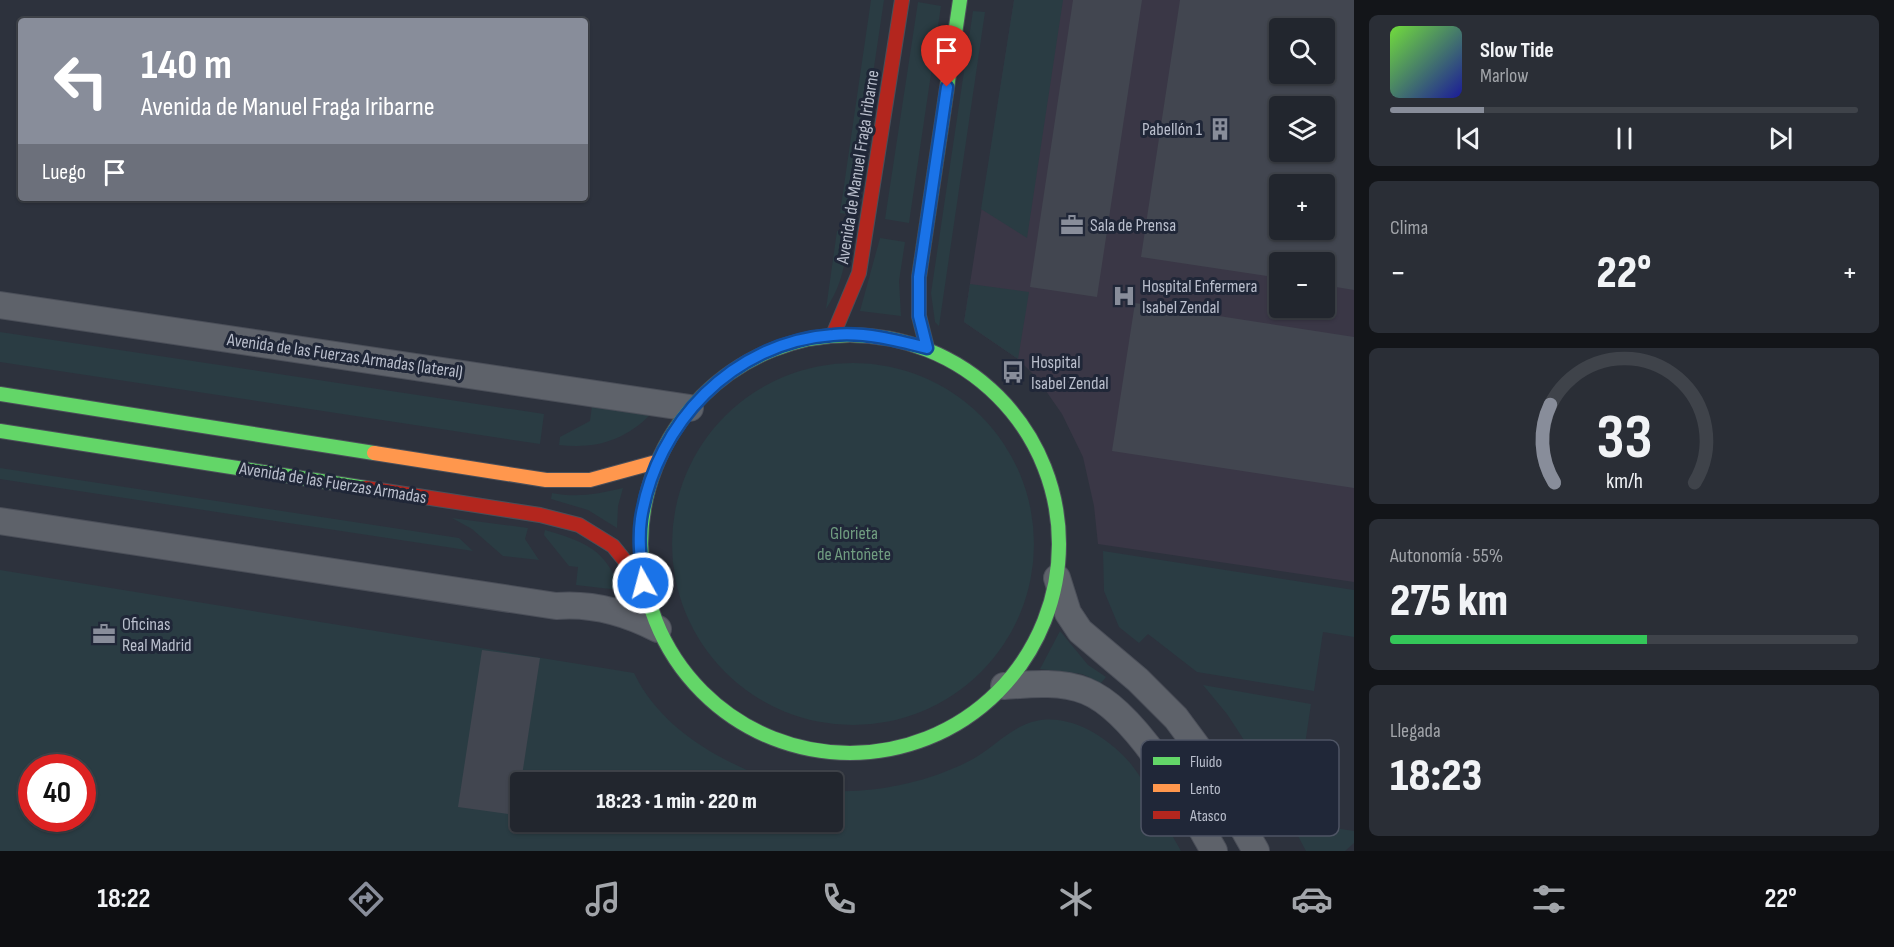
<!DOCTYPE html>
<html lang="es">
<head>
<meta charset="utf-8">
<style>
	:root { --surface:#22262e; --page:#2a2e36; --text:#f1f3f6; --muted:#a2a5aa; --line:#3f434a; --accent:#888d9a }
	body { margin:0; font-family:"Sofia Sans Condensed",sans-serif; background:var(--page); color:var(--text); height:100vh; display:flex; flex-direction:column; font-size:22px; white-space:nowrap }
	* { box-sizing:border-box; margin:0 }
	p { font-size:20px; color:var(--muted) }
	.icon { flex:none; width:33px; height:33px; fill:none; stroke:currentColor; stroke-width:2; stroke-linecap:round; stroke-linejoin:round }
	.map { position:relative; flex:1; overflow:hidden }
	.panel { display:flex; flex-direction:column; gap:15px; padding:15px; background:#131519; width:540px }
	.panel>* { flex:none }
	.guide { position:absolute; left:18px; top:18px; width:570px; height:183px; border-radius:6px; box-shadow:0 2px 4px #0004,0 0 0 2px var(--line); background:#888d9a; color:#fff; overflow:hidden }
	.controls { position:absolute; left:1269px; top:18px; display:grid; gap:12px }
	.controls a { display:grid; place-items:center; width:66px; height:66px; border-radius:6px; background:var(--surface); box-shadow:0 2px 4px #0004,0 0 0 2px var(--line); font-size:30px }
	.speed { position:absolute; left:18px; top:754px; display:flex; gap:12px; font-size:30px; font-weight:700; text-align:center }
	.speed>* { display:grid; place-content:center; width:78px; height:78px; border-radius:50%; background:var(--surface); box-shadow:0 2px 4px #0004,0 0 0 2px var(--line); line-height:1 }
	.speed .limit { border:9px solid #d22; background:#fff; color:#111 }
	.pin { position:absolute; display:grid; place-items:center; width:51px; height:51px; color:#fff; margin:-62px -26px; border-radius:50% 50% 50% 0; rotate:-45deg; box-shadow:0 0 6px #0007 }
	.pin .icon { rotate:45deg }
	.me { position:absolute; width:66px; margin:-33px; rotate:353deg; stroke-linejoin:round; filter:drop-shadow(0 0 4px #0008) }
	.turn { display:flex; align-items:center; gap:21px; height:126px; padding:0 24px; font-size:27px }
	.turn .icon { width:78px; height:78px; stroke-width:2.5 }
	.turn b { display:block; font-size:42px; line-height:51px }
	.then { display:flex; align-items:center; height:57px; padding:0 24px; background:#0003; gap:12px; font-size:22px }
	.big { font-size:45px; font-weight:800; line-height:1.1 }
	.panel .card { flex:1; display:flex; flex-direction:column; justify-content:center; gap:9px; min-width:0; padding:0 21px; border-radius:9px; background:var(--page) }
	.panel .dial { align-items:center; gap:0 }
	.dial svg { height:156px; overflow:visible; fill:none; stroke:var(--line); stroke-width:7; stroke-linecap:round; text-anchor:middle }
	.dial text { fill:var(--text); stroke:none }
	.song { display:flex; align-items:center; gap:18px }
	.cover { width:72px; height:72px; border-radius:9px; background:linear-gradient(135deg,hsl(100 70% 55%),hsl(240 70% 35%)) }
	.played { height:6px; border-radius:3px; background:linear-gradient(90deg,var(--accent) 20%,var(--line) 20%) }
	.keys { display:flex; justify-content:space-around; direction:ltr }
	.heat { display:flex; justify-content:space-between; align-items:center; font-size:33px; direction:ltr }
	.charge { height:9px; border-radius:4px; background:linear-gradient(90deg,#34c759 55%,var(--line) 0) }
	.trip { position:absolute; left:510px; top:772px; width:333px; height:60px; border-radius:6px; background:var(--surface); box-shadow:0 2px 4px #0004,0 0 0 2px var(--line); font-weight:800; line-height:60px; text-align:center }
	.dock { display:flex; height:96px; justify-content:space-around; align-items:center; background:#0e0f12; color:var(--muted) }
	.dock .icon { width:42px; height:42px }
	.dock .selected { color:var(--accent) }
	.dock b { font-size:27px; color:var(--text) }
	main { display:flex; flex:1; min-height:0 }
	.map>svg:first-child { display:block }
	.medical { fill:#3a3746; fill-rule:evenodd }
	.green { fill:#2a3c43; fill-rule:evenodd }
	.building { fill:#424650; fill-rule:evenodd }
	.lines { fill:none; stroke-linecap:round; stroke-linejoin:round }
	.street-casing { stroke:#4b4f59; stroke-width:28 }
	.fast-casing { stroke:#4b4f59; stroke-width:16 }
	.slow-casing { stroke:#4b4f59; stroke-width:16 }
	.jam-casing { stroke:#4b4f59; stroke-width:16 }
	.street { stroke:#5e626a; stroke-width:26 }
	.fast { stroke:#63d668; stroke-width:14 }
	.slow { stroke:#ff974d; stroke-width:14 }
	.jam { stroke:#b3261e; stroke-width:14 }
	.route-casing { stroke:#114b97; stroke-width:15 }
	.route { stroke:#1a73e8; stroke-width:10 }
	.labels { text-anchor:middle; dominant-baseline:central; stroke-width:6; stroke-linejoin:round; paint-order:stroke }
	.poi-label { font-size:18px; fill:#b9becc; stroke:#202738; text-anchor:start }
	.street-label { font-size:18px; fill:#b9becc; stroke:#202738 }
	.park-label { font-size:18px; fill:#709d80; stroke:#202738 }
	.key { fill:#202738; stroke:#4e5464; stroke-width:1.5 }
	.key-label { font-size:16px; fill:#b9becc }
</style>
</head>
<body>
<main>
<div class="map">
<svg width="1354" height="851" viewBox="0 0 1354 851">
	<rect width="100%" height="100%" fill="#2d323d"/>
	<!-- medical -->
	<path class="medical" d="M1014,0H1354V582L1098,544L1094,506L1083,457L1062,414L1037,378L1018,359L964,322ZM1280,28H1324V74H1280ZM1280,106H1324V152H1280ZM1280,184H1324V230H1280ZM1280,262H1324V308H1280Z"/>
	<!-- green -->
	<g class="green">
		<path d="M871,0H884L852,215L840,213Z"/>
		<path d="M1014,0H1063L1027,238L981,209Z"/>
		<path d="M918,2L941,6L909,223L885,219Z"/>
		<path d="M973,11L985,12L939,326L935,322L931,293Z"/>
		<path d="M837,231L849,233C845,263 843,283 826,309Z"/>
		<path d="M880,238L905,242L899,281L901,316L860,311Z"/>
		<path d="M970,284L1029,292L1018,359L964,322Z"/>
		<path d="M0,332L544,414L540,444L0,362Z"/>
		<circle cx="853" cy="544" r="181"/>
		<path d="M592,406L651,414C624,441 596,449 559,445L560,437L590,421Z"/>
		<path d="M0,468L459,538L473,551L0,479Z"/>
		<path d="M623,488L618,506L617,528L588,510L551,499L552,493C577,498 598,494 623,488Z"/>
		<path d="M452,518L528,528L525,539L539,560L503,556L472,529Z"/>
		<path d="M545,530C582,541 608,549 619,590L576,585L578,567L569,566L544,535Z"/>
		<path d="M1103,551L1354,590V637L1323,632L1314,691L1197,672L1148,634L1139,643L1119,627L1104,591Z"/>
		<path d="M0,570L634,673C661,730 725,765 782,783H520V822H832L833,791C879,793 932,781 973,759C994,747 1012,726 1036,721C1071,713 1109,738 1131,764C1150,788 1165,824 1181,851H0ZM32,768H82V819H32Z"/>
		<path d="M1060,631L1088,665L1106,677L1101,683L1082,674L1040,669Z"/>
		<path d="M1203,685L1311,704L1295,812L1282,810L1273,795L1292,784L1274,750L1257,760L1227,714Z"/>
		<path d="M1290,821L1354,831V843L1345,851H1306Z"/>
	</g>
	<!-- building -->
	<g class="building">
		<path d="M1073,0H1142L1097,297L1030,287Z"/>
		<path d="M1180,0H1354V290L1324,285V262H1280V278L1141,257ZM1280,28H1324V74H1280ZM1280,106H1324V152H1280ZM1280,184H1324V230H1280Z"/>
		<path d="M1135,303L1354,337V488L1112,451Z"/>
		<path d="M482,650L540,658L516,815L458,807Z"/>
	</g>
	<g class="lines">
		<!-- street casing -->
		<g class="street-casing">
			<g id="street">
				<path d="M0,305L690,408"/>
				<path d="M0,521L556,606C591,603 627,613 658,629"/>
				<path d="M1057,578L1068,613L1080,631L1138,680L1176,718L1196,745L1256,851"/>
				<path d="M1004,686C1031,684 1060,681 1086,691C1136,711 1188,805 1214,851"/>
			</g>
		</g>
		<!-- fast casing -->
		<g class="fast-casing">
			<g id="fast">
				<circle cx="850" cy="544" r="209"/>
				<path d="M927,348L919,316V277L960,0"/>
				<path d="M0,394L374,453"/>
				<path d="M0,431L366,488"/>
			</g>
		</g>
		<!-- slow casing -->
		<g class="slow-casing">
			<path id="slow" d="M374,453L546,480H590L656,462"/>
		</g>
		<!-- jam casing -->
		<g class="jam-casing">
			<g id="jam">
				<path d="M833,335L859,273L902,0"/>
				<path d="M366,488L540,515L579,525L613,546L643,583"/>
			</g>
		</g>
		<!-- street -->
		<use href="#street" class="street"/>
		<!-- fast -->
		<use href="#fast" class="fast"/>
		<!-- slow -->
		<use href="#slow" class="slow"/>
		<!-- jam -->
		<use href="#jam" class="jam"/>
	</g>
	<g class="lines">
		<!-- route casing -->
		<g class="route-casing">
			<path id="route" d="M643,583C641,562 638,540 641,519C656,423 733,342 833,335C865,332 896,340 927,348L919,316V277L947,87"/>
		</g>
		<!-- route -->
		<use href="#route" class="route"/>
	</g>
	<!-- icons -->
	<defs>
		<g id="building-bare" transform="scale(1.8)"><path d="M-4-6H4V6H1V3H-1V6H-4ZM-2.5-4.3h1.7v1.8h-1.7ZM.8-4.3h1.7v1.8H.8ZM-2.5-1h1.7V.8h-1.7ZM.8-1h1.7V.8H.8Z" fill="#888d9a" stroke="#202738" stroke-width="2.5" paint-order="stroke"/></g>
		<g id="office-bare" transform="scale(1.8)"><path d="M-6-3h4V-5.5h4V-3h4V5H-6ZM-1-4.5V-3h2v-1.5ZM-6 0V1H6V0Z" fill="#888d9a" stroke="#202738" stroke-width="2.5" paint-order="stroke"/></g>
		<g id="hospital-bare" transform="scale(1.8)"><path d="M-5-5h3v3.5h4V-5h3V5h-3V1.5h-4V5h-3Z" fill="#888d9a" stroke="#202738" stroke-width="2.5" paint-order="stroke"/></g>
		<g id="bus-bare" transform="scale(1.8)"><path d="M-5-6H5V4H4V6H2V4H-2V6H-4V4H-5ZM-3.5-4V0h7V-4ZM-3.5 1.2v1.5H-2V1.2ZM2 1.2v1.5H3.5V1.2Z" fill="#888d9a" stroke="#202738" stroke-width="2.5" paint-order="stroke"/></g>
	</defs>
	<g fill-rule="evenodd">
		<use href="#building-bare" x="1220" y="129"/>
		<use href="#office-bare" x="1072" y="225"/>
		<use href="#hospital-bare" x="1124" y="296"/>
		<use href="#bus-bare" x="1013" y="372"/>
		<use href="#office-bare" x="104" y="634"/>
	</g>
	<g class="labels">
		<!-- poi labels -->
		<g class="poi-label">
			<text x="1202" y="129" text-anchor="end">Pabellón 1</text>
			<text x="1090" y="225">Sala de Prensa</text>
			<text x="1142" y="286">Hospital Enfermera<tspan x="1142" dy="21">Isabel Zendal</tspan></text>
			<text x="1031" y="362">Hospital<tspan x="1031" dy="21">Isabel Zendal</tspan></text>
			<text x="122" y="624">Oficinas<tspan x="122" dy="21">Real Madrid</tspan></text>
		</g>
		<!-- street labels -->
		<g class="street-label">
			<text transform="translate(858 167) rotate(-81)">Avenida de Manuel Fraga Iribarne</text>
			<text transform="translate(345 356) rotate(8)">Avenida de las Fuerzas Armadas (lateral)</text>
			<text transform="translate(333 483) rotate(9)">Avenida de las Fuerzas Armadas</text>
		</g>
		<!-- park labels -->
		<g class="park-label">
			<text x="854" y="533">Glorieta<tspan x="854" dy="21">de Antoñete</tspan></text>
		</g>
	</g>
	<!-- legend -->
	<rect x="1141" y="740" width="198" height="96" rx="9" class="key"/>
	<rect x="1153" y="757" width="27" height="8" fill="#63d668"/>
	<rect x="1153" y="784" width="27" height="8" fill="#ff974d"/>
	<rect x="1153" y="811" width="27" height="8" fill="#b3261e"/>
	<g class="key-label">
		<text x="1190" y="767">Fluido</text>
		<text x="1190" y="794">Lento</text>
		<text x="1190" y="821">Atasco</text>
	</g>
</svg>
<div class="controls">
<a><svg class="icon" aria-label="search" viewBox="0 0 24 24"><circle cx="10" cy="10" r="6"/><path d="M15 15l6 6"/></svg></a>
<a><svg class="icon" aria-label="layers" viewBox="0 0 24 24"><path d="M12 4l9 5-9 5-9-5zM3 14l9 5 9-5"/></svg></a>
<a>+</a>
<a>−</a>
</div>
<div class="speed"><div class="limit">40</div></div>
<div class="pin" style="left:947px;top:87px;background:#d93025"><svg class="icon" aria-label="arrive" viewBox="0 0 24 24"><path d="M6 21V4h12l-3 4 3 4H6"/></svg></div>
<svg class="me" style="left:643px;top:583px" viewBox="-20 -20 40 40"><circle r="17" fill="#1a73e8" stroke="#fff" stroke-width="3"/><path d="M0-11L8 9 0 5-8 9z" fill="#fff"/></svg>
<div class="trip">18:23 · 1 min · 220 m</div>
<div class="guide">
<div class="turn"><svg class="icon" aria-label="left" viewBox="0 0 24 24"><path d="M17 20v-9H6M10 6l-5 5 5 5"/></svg><div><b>140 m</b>Avenida de Manuel Fraga Iribarne</div></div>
<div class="then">Luego<svg class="icon" aria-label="arrive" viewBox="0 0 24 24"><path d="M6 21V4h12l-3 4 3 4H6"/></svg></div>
</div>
</div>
<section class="panel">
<div class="card">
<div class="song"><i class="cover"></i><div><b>Slow Tide</b><p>Marlow</p></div></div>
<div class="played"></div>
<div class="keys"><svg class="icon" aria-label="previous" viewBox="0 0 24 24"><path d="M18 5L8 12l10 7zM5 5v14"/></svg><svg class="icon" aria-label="pause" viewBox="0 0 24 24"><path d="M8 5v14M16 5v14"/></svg><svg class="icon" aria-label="next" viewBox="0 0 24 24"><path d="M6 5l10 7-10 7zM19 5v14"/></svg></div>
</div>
<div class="card"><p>Clima</p>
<div class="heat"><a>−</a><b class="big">22°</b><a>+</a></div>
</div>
<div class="card dial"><svg viewBox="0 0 100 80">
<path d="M14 69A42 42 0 1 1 86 69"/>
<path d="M14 69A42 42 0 0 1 12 29" stroke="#888d9a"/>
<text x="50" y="56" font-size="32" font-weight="700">33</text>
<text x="50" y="72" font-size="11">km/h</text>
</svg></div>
<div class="card"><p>Autonomía · 55%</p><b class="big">275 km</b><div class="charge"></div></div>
<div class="card"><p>Llegada</p><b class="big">18:23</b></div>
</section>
</main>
<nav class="dock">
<b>18:22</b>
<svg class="icon selected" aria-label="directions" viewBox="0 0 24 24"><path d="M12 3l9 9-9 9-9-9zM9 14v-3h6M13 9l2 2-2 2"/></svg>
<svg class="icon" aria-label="music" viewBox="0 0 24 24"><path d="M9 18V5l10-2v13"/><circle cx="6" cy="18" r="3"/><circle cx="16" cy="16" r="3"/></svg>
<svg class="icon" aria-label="phone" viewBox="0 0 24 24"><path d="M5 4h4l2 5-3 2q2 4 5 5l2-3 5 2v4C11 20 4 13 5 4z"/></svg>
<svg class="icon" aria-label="climate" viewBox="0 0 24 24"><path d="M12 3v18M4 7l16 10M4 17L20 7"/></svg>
<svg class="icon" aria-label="car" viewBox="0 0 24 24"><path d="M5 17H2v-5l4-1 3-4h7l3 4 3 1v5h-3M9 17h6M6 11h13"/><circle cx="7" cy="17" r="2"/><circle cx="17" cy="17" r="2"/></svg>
<svg class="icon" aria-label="filters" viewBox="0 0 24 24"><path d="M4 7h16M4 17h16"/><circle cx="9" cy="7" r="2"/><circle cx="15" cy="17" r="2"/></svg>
<b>22°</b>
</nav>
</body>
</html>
